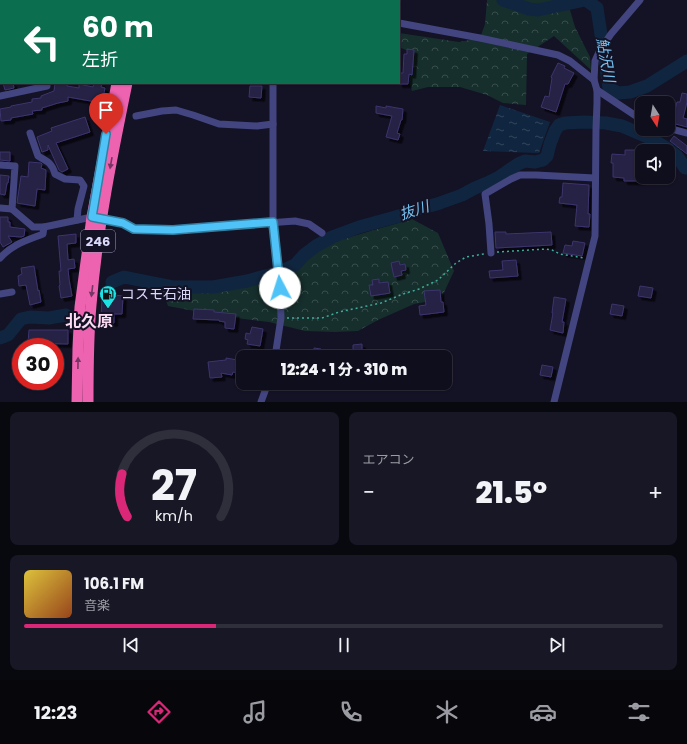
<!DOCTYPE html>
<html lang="ja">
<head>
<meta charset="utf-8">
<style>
	:root { --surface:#0f0e1c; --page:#181725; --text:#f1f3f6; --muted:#9b9ca3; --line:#2f2e3b; --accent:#db2777 }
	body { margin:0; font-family:Poppins,"Noto Sans JP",sans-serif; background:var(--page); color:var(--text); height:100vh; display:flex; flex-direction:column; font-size:15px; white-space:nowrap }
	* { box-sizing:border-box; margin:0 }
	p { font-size:13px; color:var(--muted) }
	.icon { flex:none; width:22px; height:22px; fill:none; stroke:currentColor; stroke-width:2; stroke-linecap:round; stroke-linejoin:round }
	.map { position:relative; height:402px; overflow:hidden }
	.sheet { display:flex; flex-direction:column; gap:10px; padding:10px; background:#08080f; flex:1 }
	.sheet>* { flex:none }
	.guide { position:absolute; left:0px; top:0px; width:400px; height:84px; box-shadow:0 1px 3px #0004,0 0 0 1px var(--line); background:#0b6e4f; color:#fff; overflow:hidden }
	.needle { width:26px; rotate:169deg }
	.fabs { position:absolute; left:635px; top:96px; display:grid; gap:8px }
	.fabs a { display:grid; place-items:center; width:40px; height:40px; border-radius:8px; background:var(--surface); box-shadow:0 1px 3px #0004,0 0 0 1px var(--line); font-size:20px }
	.speed { position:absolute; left:12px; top:338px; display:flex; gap:8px; font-size:20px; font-weight:700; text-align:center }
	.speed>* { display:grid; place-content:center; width:52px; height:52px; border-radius:50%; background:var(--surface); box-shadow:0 1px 3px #0004,0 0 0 1px var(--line); line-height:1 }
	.speed .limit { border:6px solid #d22; background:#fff; color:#111 }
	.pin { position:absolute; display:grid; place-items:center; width:34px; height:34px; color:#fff; margin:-41px -17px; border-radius:50% 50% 50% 0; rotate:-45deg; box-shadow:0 0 4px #0007 }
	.pin .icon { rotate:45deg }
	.me { position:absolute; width:44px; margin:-22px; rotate:355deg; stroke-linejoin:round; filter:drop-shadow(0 0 3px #0008) }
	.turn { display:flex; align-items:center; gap:14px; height:84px; padding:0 16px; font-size:18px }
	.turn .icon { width:52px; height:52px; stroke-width:2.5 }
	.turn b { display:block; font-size:28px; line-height:34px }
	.big { font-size:30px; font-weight:800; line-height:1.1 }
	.sheet .widget { flex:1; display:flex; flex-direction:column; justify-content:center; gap:6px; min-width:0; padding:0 14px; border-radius:8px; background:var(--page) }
	.sheet .dial { align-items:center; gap:0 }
	.dial svg { height:104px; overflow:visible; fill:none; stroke:var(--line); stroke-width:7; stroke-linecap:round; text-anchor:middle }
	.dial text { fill:var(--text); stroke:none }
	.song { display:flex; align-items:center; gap:12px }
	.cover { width:48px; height:48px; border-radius:6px; background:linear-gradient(135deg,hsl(50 70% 55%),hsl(20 70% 35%)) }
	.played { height:4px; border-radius:2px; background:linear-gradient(90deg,var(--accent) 30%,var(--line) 30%) }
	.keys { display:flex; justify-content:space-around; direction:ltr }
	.heat { display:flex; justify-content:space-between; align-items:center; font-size:22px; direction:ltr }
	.sheet .tiles { flex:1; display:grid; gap:10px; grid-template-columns:1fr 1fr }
	.widget:last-child { grid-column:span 2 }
	.trip { position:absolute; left:236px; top:350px; width:216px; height:40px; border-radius:8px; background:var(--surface); box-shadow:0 1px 3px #0004,0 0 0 1px var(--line); font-weight:800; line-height:40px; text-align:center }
	.menu { display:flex; height:64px; justify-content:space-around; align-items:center; background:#06060b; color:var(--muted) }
	.menu .icon { width:28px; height:28px }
	.menu .active { color:var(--accent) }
	.menu b { font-size:18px; color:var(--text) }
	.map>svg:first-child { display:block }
	.forest { fill:url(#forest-crowns) }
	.water { fill:url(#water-ripples) }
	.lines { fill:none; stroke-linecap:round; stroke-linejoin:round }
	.river { stroke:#102640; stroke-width:13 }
	.building { fill:#252044; stroke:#3c356d; filter:url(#shadow) }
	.path { stroke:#3eac9c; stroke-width:1.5; stroke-dasharray:2 3; stroke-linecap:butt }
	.minor { stroke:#42457f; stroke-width:7 }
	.highway { stroke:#ed63b0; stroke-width:11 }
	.oneway { fill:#763664 }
	.route-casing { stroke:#337fa1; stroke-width:10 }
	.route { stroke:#4fc3f7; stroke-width:7 }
	.labels { text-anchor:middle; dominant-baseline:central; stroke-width:4; stroke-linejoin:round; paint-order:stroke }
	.shield { fill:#141225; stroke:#a09ebb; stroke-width:1 }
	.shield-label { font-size:13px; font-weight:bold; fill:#dcdafb }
	.poi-label { font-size:14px; fill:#dcdafb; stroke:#141225; text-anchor:start }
	.water-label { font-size:15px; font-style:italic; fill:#74c0ef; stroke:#141225 }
	.quarter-label { font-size:16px; font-weight:bold; fill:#fbdcf2; stroke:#141225 }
</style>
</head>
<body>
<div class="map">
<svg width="687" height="402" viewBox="0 0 687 402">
	<defs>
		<pattern id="forest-crowns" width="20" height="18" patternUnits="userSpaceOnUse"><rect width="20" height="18" fill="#162f2c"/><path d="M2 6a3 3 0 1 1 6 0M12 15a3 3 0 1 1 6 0" fill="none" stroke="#374d4c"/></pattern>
		<pattern id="water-ripples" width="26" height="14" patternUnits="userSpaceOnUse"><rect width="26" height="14" fill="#102640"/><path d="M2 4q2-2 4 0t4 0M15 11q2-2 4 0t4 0" fill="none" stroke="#32455c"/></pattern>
		<filter id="shadow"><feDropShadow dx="3.5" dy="3.5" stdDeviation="0" flood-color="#0009"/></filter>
	</defs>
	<rect width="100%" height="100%" fill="#141225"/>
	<!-- forest -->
	<g class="forest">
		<path d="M487,0H567L575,27L590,57L591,70L554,36L527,54L526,105L503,103L487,95L460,87H428L412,91L409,81L415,54L399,47V33L459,42L480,38L485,24Z"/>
		<path d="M412,219L438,233L454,271L441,299L414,304L378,320L358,331L335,332L305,331L269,322L221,316L168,306L161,287L225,290L289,262L326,244Z"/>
	</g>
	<!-- water -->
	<path class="water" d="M500,105L550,122L539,153L483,151Z"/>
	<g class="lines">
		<!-- river -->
		<g class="river">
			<path d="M503,0L529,9L538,10L585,0"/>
			<path d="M586,0L597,8L609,88L618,93L630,92L647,86L687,61"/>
			<path d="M112,282L124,277L174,287H213L247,281L280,272L295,265L304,255L316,246L332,237L359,227L399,216L417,209L437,204L462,195L475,188L487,183L499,177L518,164L525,161L535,162L543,160L547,156L550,144L555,131L559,125L565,123L584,122L606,123L622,126L650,138L675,153L685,168H687"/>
			<path d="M0,338L8,335L21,319L30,317L49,318L66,315"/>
		</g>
	</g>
	<!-- building -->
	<g class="building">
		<path d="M407,49L414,50L412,75L409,74L408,84H399V73H403L404,54H407Z"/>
		<path d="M558,63L565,66L564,68L574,73L568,84H565L556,112L541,107L545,96L549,97L552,78L551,77Z"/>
		<path d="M3,83H13L14,88L5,90Z"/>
		<path d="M55,83H67V86L79,88V84L93,87L94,83H102L101,87L105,88L102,103L68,97V101L58,103L42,108V110L32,111L33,114L11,118V120L1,121L0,109L11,107V106L32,102V99L41,98V96L54,91Z"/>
		<path d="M250,86H262L261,98L249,97Z"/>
		<path d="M682,93L687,94V102L683,118L687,119V127L668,122L670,113L674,114L677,102H680Z"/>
		<path d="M376,106L386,108V106L403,109L402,120H401L397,133L400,134L398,140L386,137L392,116L376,113Z"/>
		<path d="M85,117L90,132L56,143L68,169L62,172L59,170L48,145V150L42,152L37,137L52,131L51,128Z"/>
		<path d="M674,136L687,146V154L670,141Z"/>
		<path d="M625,150H642V181H624V178L613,177V163H611L612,154L625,155Z"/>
		<path d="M0,152H10V161L0,160Z"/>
		<path d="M29,162L41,163L42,164L41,168L46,170L45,190L37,189L35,206L17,203L21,176L28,177Z"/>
		<path d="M0,175L9,176L8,183H7L5,195L0,194Z"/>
		<path d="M563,183L589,185L588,214H590L589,227L575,226L577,205L559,203L560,197H562Z"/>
		<path d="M0,217H8V222H10V227L25,229L24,236L21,237L8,236L12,242L3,247L0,242Z"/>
		<path d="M495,232H506V234L551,232L552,245L496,248Z"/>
		<path d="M76,234V243L67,244L68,260L74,259L75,268L68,269L69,279L72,296L61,298L59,286L60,285L59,271H61L58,236Z"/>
		<path d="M573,241L585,243L582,256L563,253L565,245L572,246Z"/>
		<path d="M516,260L518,276L490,278L489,271L503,270L502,261Z"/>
		<path d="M399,261L400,265L405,264L406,270L401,271L402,275L394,277L391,263Z"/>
		<path d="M34,266L38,291L39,290L41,302L30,305L26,285L19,286L18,276L22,274L21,268Z"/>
		<path d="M379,279V283L388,282L390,293L371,296L369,285H373L372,280Z"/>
		<path d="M640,286L653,288L651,298L638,296Z"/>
		<path d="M440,290L441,302H443L444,312L420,315L419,306L426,305L424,291Z"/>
		<path d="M114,295L123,296L122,314H114V323L103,322L104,317H101L102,299L114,300Z"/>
		<path d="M554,297L566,299L562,322H564L563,333L550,330L553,313H552Z"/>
		<path d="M612,304L624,306L622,316L610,314Z"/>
		<path d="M194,309L214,310V312L236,314L234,329L225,328V322L219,321V320L193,319Z"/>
		<path d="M252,327L263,329L260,346L247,344L248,340L245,339L246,333L250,334Z"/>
		<path d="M29,330H68V344L28,343Z"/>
		<path d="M362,344V357H353V345Z"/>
		<path d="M314,348L321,349L320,357H313Z"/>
		<path d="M226,358L243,361V374L233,372L232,375L221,373L222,377L210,378L208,362L226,360Z"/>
		<path d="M542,365L553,367L551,377L540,375Z"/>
	</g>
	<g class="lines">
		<!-- path -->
		<g class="path">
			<path d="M497,252L546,249L552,250L560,254L584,258"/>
			<path d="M287,318H322L339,312L381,303L403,294L419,289L438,280L456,263L466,257L484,254"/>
		</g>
		<!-- minor -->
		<g class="minor">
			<path d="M31,0L33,1"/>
			<path d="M313,0L315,1"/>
			<path d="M6,1V0"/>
			<path d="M230,1L231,0"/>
			<path d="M0,16L1,15"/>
			<path d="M399,23L480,38L558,55L570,61L594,80"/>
			<path d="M273,83V222L280,288L281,318L275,357"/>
			<path d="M597,90L642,120"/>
			<path d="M0,96L47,86V83"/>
			<path d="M136,116L162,111L176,110L193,115L219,124L257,126L273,124"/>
			<path d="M668,128L687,133"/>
			<path d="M30,133L38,156C47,161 52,163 55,174L65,179L80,180L84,186L78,209L77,220"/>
			<path d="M0,165L15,166L12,209L33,227H44L92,217L123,223L134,229L173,230L295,221L309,224L322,233"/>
			<path d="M0,208L12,209"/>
			<path d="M491,253L489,224L485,194L511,179L520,175H536L595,178"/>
			<path d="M0,258C13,244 25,241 43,234L44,227"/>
			<path d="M0,294L12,292"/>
			<path d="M261,402L268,383"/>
			<path d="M554,402L595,236L596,129L597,103V90L594,80L595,61L600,50L611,34L640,0"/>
		</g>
		<!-- highway -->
		<g class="highway">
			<path d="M133,1V0"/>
			<path d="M147,1V0"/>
			<path d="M77,402L78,348L80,307L92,217L117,83"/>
			<path d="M88,402C88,370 88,337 91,305C97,230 112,156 127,83"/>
		</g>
	</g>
	<!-- one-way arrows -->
	<defs><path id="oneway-solid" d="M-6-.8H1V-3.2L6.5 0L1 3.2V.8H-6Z"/></defs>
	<g class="oneway">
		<use href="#oneway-solid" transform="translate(111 163) rotate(100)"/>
		<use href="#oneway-solid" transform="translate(92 291) rotate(97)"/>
		<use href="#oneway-solid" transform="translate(78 363) rotate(-89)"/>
	</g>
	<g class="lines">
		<!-- route casing -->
		<g class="route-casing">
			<path id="route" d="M106,134L92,217L123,223L134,229L173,230L273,222L280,288"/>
		</g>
		<!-- route -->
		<use href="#route" class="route"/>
	</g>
	<!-- icons -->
	<defs>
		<g id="fuel-pin" transform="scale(0.9)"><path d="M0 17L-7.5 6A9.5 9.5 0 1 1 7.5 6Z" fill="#1ce1e5" stroke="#141225"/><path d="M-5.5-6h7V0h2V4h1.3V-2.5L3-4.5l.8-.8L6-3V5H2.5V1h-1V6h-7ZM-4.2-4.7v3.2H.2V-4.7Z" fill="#111"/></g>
	</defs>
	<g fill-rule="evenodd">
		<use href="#fuel-pin" x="108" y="294"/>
	</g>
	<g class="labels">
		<!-- shield labels -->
		<rect class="shield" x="81" y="230" width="34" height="22" rx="3"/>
		<g class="shield-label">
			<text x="98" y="241">246</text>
		</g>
		<!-- poi labels -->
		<g class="poi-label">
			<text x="121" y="294">コスモ石油</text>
		</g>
		<!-- water labels -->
		<g class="water-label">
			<text transform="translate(606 60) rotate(80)">鮎沢川</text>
			<text transform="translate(414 210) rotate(-18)">抜川</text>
		</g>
		<!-- quarter labels -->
		<g class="quarter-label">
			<text x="89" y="321">北久原</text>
		</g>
	</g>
</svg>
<div class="fabs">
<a><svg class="needle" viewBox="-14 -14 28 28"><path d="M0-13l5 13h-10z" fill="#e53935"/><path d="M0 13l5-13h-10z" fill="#9b9ca3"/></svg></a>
<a><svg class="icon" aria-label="sound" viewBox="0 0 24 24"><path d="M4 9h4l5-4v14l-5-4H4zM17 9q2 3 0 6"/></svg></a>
</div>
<div class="speed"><div class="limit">30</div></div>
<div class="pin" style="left:106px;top:134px;background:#d93025"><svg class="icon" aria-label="arrive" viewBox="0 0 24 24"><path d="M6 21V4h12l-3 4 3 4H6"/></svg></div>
<svg class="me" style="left:280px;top:288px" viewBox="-20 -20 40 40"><circle r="19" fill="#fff"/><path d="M0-13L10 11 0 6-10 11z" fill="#4fc3f7"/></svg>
<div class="trip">12:24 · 1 分 · 310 m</div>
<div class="guide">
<div class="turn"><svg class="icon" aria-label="left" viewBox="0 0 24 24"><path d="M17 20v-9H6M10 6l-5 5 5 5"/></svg><div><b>60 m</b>左折</div></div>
</div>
</div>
<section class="sheet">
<div class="tiles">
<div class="widget dial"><svg viewBox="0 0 100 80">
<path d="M14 69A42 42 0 1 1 86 69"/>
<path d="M14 69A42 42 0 0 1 10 36" stroke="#db2777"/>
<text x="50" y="56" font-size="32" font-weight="700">27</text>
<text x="50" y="72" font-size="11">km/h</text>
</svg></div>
<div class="widget"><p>エアコン</p>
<div class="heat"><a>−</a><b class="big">21.5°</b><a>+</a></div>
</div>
<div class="widget">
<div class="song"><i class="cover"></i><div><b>106.1 FM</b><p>音楽</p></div></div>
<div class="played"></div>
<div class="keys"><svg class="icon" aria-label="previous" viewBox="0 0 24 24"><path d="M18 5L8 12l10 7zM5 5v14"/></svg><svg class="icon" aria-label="pause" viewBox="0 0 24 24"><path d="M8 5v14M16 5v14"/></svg><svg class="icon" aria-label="next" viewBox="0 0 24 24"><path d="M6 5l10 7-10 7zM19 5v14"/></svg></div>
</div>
</div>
</section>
<nav class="menu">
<b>12:23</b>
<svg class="icon active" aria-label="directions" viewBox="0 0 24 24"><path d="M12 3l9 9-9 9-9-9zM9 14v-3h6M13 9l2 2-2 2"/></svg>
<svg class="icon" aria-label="music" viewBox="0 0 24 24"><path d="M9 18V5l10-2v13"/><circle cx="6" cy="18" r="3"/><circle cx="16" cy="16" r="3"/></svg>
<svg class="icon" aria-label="phone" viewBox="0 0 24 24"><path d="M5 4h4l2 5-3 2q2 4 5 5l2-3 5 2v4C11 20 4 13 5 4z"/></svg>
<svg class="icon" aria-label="climate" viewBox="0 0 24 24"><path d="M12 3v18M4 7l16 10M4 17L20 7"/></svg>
<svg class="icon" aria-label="car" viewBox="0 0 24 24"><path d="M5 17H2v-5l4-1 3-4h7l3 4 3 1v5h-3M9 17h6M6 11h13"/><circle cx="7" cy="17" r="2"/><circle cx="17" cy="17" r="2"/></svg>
<svg class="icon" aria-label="filters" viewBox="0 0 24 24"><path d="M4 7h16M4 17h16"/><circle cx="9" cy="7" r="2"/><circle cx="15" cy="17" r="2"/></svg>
</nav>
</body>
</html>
